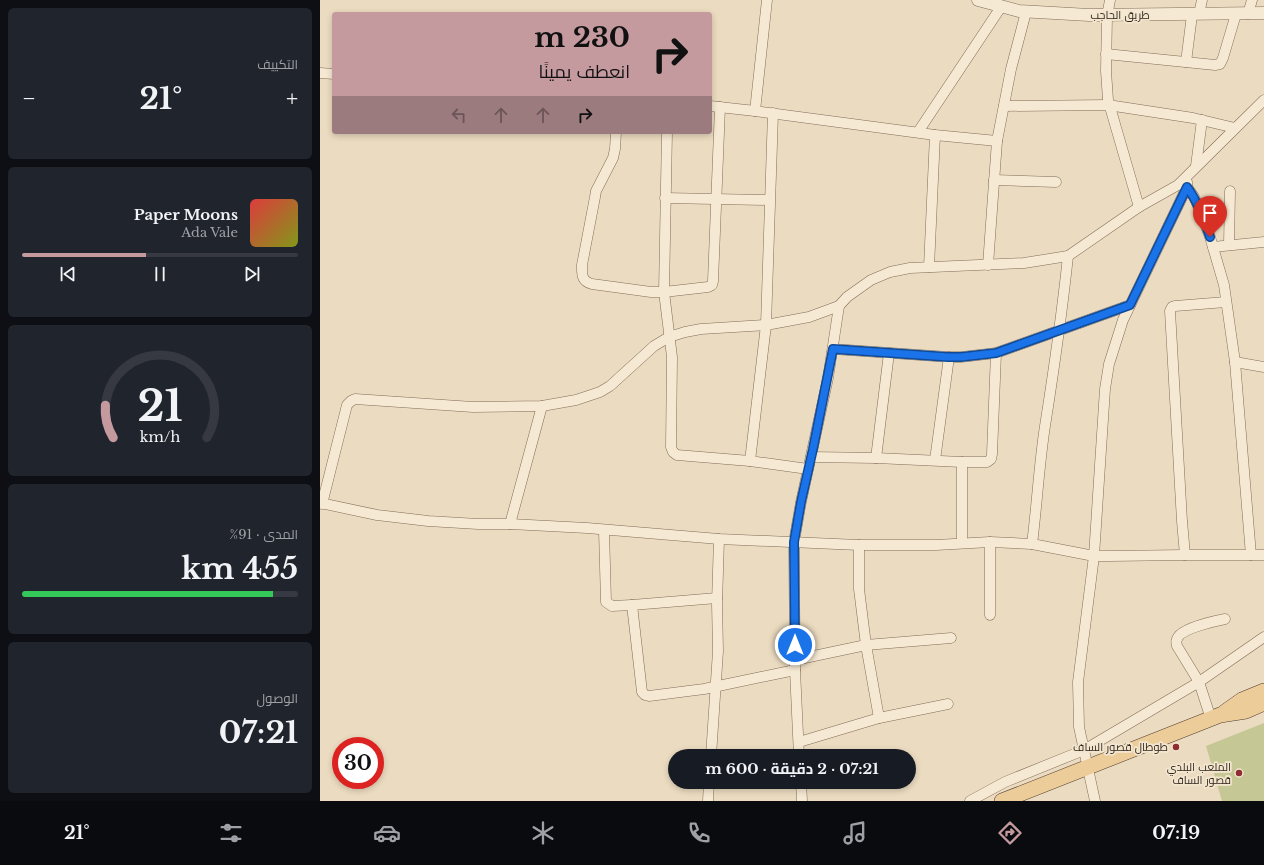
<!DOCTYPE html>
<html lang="ar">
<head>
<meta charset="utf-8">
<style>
	:root { --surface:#171b24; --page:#20242c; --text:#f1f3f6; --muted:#9ea1a6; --line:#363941; --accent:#c49a9f }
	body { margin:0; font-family:"Libre Baskerville",Cairo,serif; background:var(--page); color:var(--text); direction:rtl; height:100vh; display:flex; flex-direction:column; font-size:15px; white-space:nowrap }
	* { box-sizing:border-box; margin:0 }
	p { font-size:13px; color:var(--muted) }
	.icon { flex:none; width:22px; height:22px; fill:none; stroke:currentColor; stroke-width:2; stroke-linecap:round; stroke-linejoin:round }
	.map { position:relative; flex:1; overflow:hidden; direction:ltr }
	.panel { display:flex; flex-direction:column; gap:8px; padding:8px; background:#0d0f14; width:320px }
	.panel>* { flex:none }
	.banner { position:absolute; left:12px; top:12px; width:380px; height:122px; border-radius:4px; box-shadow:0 2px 6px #0003; direction:rtl; background:#c49a9f; color:#111; overflow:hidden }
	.speed { position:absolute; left:12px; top:737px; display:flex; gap:8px; font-size:20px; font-weight:700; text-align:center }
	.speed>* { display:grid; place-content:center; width:52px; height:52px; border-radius:50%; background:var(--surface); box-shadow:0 2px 6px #0003; line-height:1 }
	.speed .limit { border:6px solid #d22; background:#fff; color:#111 }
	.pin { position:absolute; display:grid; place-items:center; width:34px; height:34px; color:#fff; margin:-41px -17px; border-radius:50% 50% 50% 0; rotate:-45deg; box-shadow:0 0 4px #0007 }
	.pin .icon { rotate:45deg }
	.me { position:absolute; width:44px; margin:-22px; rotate:0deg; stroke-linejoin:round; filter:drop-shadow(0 0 3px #0008) }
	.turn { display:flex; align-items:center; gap:14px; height:84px; padding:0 16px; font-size:18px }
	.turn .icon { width:52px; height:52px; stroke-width:2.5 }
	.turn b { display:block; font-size:28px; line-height:34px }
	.lanes { display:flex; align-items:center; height:38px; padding:0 16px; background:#0003; justify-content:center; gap:20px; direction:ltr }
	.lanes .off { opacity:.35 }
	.big { font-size:30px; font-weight:700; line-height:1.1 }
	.panel .tile { flex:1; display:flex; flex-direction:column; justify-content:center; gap:6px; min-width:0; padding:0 14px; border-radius:6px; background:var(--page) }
	.panel .dial { align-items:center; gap:0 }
	.dial svg { height:104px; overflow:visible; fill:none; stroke:var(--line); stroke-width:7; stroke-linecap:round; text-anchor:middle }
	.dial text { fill:var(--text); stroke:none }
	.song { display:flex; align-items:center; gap:12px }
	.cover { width:48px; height:48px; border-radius:6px; background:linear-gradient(135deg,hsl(0 70% 55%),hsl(70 70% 35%)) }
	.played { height:4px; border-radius:2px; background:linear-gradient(90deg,var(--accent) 45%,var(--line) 45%) }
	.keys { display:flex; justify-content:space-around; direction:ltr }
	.heat { display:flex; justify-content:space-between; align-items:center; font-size:22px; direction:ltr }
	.charge { height:6px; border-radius:3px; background:linear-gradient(90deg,#34c759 91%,var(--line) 0) }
	.trip { position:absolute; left:348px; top:749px; width:248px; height:40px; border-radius:20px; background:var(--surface); box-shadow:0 2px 6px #0003; font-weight:700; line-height:40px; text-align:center; direction:rtl }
	.menu { display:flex; height:64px; justify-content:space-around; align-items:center; background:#090b0e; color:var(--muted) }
	.menu .icon { width:28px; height:28px }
	.menu .active { color:var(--accent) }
	.menu b { font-size:18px; color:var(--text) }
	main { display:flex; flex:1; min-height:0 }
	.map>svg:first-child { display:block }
	.green { fill:#c5c895 }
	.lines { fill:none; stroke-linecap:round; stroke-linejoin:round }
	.minor-casing { stroke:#826c59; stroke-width:11 }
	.tertiary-casing { stroke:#826c59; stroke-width:13 }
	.primary-casing { stroke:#503b2e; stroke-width:16 }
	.minor { stroke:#f6e9d3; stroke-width:10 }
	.tertiary { stroke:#f6e9d3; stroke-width:12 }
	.primary { stroke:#eccd9a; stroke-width:15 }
	.route-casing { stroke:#114b97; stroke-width:10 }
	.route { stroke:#1a73e8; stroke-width:7 }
	.poi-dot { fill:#8e2d34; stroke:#f3e6cf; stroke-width:1.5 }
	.labels { text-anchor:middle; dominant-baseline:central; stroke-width:3.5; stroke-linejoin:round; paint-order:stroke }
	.street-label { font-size:11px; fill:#33261d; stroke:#f3e6cf }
	.poi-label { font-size:11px; fill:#33261d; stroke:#f3e6cf; text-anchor:end }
</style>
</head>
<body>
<main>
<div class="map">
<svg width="944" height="801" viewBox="0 0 944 801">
	<rect width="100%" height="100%" fill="#ebdbc0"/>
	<!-- green -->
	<path class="green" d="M944,723V801H902L886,746Z"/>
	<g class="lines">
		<!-- minor casing -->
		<g class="minor-casing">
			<g id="minor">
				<path d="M790,0L787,16L786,71L788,100L819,207"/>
				<path d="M879,14L882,0"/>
				<path d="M928,14L932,0"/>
				<path d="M786,54L895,65L900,64L903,58L916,14"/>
				<path d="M866,62L872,15"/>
				<path d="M0,73L14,74"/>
				<path d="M390,106L435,111L447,0"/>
				<path d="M684,106L788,105L873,118L915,128"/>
				<path d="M400,107L393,281L392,285L388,287L344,292L352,357L351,447L353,452L357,455L430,461"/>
				<path d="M435,111L615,135L677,141"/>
				<path d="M453,113L446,325L430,461L488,469"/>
				<path d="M296,132L295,149L293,158L276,191L275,197L262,265C262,274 261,281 272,284L331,292H344L347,132"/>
				<path d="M598,132L681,7"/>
				<path d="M876,166L882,120"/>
				<path d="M674,180L736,182"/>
				<path d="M867,182V187L874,197L879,208L890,237L904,285L915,362L931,555"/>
				<path d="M345,198L449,200"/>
				<path d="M909,245L910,191"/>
				<path d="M893,247L944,242"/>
				<path d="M668,265L677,141L691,69L706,12"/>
				<path d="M609,267L615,135"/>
				<path d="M513,349L629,357H641L676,353L810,305"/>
				<path d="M915,362L944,367"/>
				<path d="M491,457L556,458L642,462H667L671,459L672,454L676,353"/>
				<path d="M556,458L569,353"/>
				<path d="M615,460L629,357"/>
				<path d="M642,462V543"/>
				<path d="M0,503L57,515L108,521L158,524H190L267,528L399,539L539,545H616L670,542L712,544L774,556H790L865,555H944"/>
				<path d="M2,504L27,405L31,401L35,399L153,407L222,406L256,400L280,392L290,386L334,346L349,337L365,332L381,329L446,325L489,317L519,306L527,297L551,280L570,272L590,268L704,263L748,256L819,207L858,185L944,100"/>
				<path d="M190,524L222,406"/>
				<path d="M284,530L286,602L292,606L312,605"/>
				<path d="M670,542V615"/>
				<path d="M712,544C717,505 719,465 725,426C734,369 742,313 748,256"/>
				<path d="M539,545V589L546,645L559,718"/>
				<path d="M865,555L862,521L850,311L852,307L855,306L906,302"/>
				<path d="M397,598L312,605L322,692L325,695L329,696L384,689L475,670"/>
				<path d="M475,660L546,645L631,638"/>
				<path d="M891,719L879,682L857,646C856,643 856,640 858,637C864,628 895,621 905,619"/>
				<path d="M479,742L559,718L628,704"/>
				<path d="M391,756L398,651L397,603L399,539"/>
				<path d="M479,756L475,670L474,542L481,502L508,378L519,306"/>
				<path d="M481,782L482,801"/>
				<path d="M388,801L389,782"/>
				<path d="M650,801L685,782L764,750L879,682L944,637"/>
				<path d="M775,801L759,727L758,682L774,556L785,389L789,364L803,320L867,187"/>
			</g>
		</g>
		<!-- tertiary casing -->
		<g class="tertiary-casing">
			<path id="tertiary" d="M658,0L699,11L769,15L944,13"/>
		</g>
		<!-- primary casing -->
		<g class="primary-casing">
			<g id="primary">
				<path d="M905,712L922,700L944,691"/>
				<path d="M682,801L900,715L926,711L944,703"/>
			</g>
		</g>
		<!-- minor -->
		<use href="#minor" class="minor"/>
		<!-- tertiary -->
		<use href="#tertiary" class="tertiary"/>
		<!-- primary -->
		<use href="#primary" class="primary"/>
	</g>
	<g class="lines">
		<!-- route casing -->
		<g class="route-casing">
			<path id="route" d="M475,645L474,542L481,502L493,449L513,349L628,357H641L676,353L810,305L867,187C878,202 884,220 890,237"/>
		</g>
		<!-- route -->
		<use href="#route" class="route"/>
	</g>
	<!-- markers -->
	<g class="poi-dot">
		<circle cx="856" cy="747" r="4"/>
		<circle cx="919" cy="773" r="4"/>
	</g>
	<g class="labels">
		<!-- street labels -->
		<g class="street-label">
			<text x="800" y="15">طريق الحاجب</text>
		</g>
		<!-- poi labels -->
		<g class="poi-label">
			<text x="848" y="747">طوطال قصور الساف</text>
			<text x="911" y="767">الملعب البلدي<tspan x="911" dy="13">قصور الساف</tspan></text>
		</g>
	</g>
</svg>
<div class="speed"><div class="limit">30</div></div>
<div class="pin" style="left:890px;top:237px;background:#d93025"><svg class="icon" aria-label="arrive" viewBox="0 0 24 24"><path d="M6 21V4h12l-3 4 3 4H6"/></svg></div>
<svg class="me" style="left:475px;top:645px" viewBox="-20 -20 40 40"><circle r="17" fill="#1a73e8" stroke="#fff" stroke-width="3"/><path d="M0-11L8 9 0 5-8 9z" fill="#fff"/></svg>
<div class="trip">07:21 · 2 دقيقة · 600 m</div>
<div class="banner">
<div class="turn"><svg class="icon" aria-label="right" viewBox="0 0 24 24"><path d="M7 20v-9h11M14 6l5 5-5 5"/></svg><div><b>230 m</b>انعطف يمينًا</div></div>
<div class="lanes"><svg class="icon off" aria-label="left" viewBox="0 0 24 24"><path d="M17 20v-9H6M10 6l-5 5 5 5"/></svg><svg class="icon off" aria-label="ahead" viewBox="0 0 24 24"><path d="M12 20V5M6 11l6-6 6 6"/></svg><svg class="icon off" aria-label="ahead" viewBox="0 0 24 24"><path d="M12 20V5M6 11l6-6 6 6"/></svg><svg class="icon" aria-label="right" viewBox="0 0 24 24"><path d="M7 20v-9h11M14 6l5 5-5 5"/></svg></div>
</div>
</div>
<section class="panel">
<div class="tile"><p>التكييف</p>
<div class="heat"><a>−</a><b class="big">21°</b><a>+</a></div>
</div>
<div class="tile">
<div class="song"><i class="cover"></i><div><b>Paper Moons</b><p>Ada Vale</p></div></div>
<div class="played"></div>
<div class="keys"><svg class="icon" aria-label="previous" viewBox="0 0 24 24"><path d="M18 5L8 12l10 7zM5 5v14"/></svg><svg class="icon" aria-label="pause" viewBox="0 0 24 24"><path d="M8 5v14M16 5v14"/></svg><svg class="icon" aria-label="next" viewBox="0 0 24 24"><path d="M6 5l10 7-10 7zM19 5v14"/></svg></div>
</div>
<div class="tile dial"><svg viewBox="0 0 100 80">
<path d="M14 69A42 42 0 1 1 86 69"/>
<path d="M14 69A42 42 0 0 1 8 44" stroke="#c49a9f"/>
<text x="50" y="56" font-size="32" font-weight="700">21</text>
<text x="50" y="72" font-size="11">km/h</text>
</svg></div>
<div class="tile"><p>المدى · 91%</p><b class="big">455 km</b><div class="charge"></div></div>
<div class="tile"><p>الوصول</p><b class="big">07:21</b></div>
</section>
</main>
<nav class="menu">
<b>07:19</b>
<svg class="icon active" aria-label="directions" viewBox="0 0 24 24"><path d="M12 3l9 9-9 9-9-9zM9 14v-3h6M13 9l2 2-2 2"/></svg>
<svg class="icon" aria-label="music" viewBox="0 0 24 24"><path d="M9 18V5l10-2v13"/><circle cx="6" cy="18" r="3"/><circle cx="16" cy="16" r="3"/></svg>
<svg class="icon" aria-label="phone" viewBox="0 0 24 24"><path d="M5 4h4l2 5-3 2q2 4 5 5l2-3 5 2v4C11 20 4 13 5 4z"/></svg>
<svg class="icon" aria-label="climate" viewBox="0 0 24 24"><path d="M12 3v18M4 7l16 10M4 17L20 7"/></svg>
<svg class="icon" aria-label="car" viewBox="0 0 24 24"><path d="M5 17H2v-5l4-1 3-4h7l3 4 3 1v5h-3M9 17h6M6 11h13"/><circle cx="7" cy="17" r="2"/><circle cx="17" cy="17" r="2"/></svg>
<svg class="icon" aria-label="filters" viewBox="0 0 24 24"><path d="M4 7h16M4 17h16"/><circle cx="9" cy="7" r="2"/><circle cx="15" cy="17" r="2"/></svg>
<b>21°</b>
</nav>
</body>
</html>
